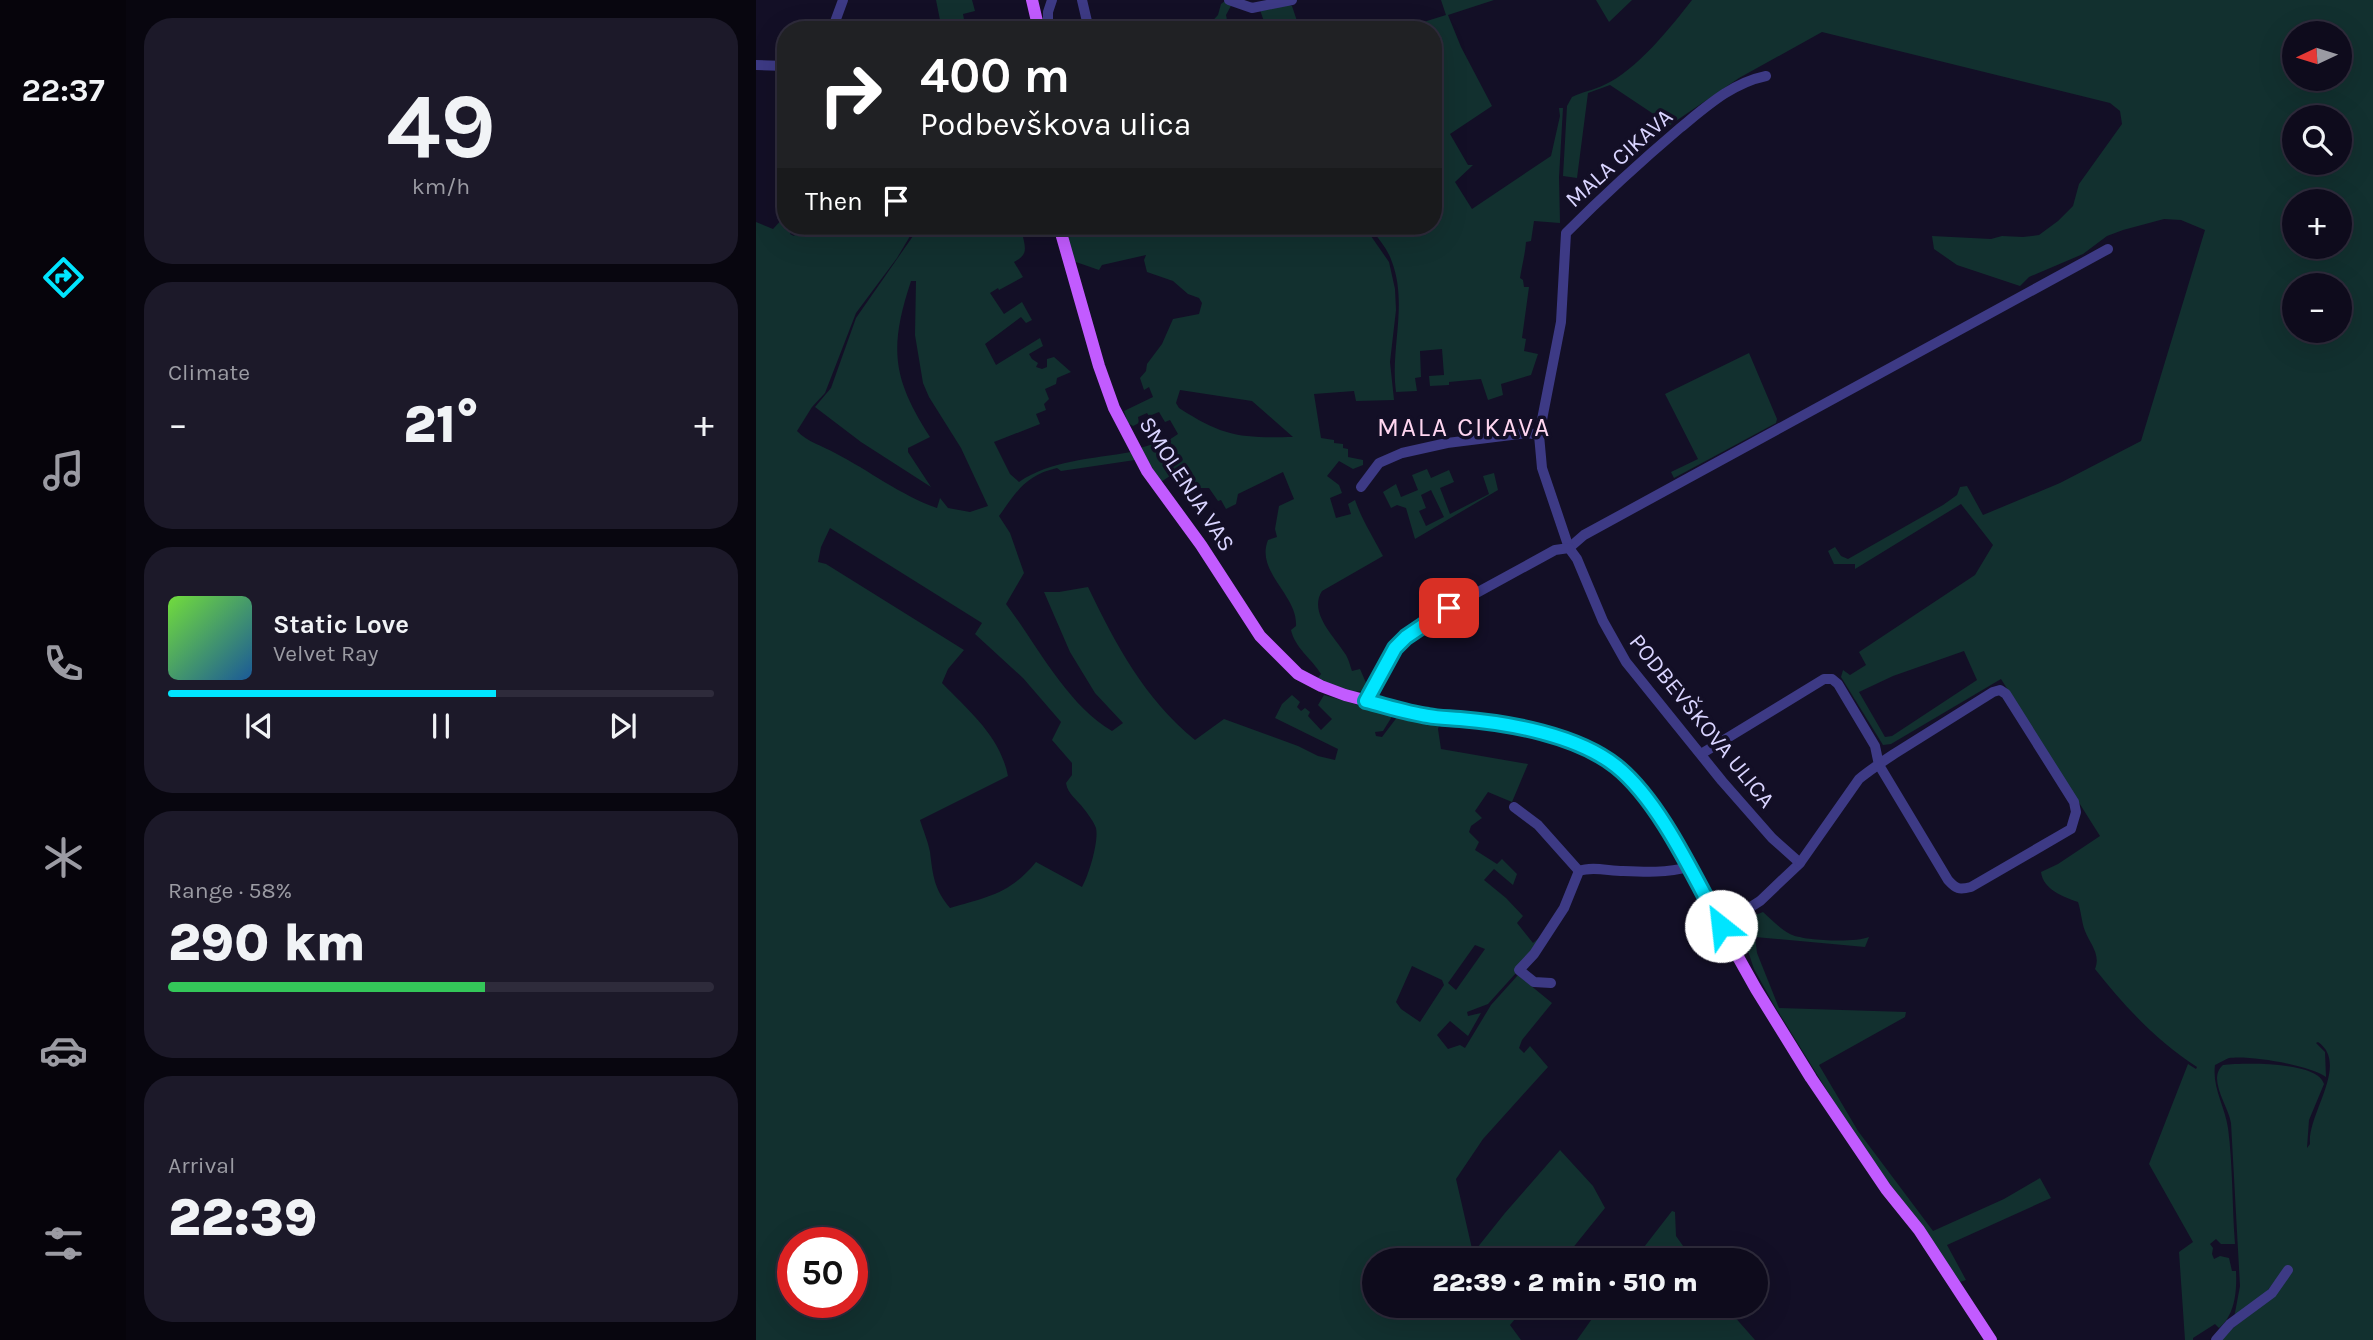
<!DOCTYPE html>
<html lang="en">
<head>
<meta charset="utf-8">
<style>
	:root { --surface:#0e0b1c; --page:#1c1929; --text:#f1f3f6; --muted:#9b9ba3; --line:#2e2b3b; --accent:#00e5ff }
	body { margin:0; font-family:Karla,sans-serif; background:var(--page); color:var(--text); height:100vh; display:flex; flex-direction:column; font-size:26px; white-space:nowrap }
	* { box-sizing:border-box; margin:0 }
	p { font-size:23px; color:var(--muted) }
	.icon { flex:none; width:38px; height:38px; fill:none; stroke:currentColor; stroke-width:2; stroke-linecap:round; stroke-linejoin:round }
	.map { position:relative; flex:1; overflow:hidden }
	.details { display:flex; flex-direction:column; gap:18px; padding:18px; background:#08060f; width:630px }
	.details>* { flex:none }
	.hud { position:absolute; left:21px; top:21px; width:665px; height:214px; border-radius:28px; box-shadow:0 7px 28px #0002,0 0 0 2px var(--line); background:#202124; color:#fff; overflow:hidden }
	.needle { width:46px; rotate:266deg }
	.controls { position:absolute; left:1526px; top:21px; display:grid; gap:14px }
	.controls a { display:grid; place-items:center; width:70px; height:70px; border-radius:50%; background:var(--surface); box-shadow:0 7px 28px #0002,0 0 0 2px var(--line); font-size:35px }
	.speed { position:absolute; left:21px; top:1227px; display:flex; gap:14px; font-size:35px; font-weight:700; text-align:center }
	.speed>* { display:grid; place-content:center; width:91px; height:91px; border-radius:50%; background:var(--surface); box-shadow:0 7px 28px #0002,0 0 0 2px var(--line); line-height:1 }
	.speed .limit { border:10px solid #d22; background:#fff; color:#111 }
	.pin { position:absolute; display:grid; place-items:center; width:60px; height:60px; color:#fff; margin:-30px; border-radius:14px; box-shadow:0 4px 10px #0006 }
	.me { position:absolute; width:77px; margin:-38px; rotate:331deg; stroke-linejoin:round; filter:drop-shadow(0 0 5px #0008) }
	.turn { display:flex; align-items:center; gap:24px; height:147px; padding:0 28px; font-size:32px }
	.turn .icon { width:91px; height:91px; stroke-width:2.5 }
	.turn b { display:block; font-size:49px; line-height:60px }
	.then { display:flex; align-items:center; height:66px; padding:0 28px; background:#0003; gap:14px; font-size:26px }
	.big { font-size:52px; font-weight:800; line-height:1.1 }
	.details .tile { flex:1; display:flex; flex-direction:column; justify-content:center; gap:10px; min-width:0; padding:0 24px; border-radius:28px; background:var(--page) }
	.details .dial { align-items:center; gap:0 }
	.dial b { font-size:91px; line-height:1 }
	.song { display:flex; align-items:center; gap:21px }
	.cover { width:84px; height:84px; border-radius:10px; background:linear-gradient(135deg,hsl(100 70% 55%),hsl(210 70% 35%)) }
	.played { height:7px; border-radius:4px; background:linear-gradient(90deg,var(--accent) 60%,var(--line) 60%) }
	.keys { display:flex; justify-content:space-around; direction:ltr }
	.heat { display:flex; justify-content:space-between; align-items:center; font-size:38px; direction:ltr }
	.charge { height:10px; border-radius:5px; background:linear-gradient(90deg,#34c759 58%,var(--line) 0) }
	.trip { position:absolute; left:606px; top:1248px; width:406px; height:70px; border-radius:35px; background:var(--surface); box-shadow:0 7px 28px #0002,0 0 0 2px var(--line); font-weight:800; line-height:70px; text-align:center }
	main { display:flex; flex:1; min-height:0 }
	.tab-bar { display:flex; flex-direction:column; width:126px; justify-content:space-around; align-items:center; background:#06040b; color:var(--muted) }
	.tab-bar .icon { width:49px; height:49px }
	.tab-bar .on { color:var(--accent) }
	.tab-bar b { font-size:32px; color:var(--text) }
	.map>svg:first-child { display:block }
	.green { fill:#12302f; fill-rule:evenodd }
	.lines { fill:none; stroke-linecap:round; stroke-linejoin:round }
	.minor { stroke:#3d3a85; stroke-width:10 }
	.major { stroke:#c25bff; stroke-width:12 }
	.route-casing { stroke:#0095a6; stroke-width:18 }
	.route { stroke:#00e5ff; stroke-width:12 }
	.labels { text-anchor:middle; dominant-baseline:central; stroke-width:7; stroke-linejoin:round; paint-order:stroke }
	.street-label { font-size:23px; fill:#d9d4ff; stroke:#130f26 }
	.quarter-label { font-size:26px; letter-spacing:2px; fill:#ffd6f0; stroke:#130f26 }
</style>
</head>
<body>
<main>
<nav class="tab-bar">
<b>22:37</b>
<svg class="icon on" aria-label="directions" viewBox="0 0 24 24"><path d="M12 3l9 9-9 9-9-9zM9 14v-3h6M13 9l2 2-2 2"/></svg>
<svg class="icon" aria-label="music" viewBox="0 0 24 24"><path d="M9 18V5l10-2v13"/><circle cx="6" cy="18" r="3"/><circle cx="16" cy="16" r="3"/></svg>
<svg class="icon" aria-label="phone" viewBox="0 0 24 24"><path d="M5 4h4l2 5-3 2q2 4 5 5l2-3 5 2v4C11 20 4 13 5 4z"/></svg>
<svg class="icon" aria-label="climate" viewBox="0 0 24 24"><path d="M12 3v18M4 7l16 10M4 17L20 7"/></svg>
<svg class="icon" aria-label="car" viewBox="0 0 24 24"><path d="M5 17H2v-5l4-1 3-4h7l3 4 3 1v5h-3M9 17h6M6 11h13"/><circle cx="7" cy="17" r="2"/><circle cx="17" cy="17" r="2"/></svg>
<svg class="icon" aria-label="filters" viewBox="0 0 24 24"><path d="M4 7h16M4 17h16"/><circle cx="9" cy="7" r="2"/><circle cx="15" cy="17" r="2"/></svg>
</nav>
<section class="details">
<div class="tile dial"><b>49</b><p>km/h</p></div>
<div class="tile"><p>Climate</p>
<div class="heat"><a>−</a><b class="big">21°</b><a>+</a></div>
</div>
<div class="tile">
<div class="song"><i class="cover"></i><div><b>Static Love</b><p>Velvet Ray</p></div></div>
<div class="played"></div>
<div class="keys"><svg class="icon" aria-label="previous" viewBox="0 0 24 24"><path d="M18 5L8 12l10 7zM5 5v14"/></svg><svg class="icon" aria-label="pause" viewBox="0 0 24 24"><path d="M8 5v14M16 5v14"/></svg><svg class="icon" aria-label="next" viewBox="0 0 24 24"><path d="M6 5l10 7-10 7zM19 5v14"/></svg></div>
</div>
<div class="tile"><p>Range · 58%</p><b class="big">290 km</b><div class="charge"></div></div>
<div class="tile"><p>Arrival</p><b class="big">22:39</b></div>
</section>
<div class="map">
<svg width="1617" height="1340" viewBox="0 0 1617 1340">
	<rect width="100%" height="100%" fill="#130f26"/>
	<!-- green -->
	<g class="green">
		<path d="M180,0H216L219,11L207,14L209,25L222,22L223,30H186Z"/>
		<path d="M685,0H738L692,15L705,47L736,106L694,134L712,165H717L699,182L716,209L795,156L804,116L803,108H807L803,177L804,223L778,221L775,241L770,242C769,255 766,265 764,278L767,280L768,287H773L766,338L770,339L768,351L782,354L775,375L745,384L747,395L732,400L725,379L693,382V385L674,386L673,376L688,375L686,349L664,351L665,377L659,378L661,391L640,392C634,349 652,305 636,262C632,249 621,237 613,226H677V131L687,125L677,106V30H642L690,15Z"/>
		<path d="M840,0H876L853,22Z"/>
		<path d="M936,0H1617V1340H1465L1468,1335L1519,1295V1281L1503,1301L1478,1318L1484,1286L1475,1123C1472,1105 1451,1079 1467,1065C1488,1063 1562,1061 1568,1084L1553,1120L1551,1148L1554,1144C1551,1114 1594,1064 1562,1042L1560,1043L1569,1052L1570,1077C1553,1065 1494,1055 1473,1058C1470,1059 1463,1063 1459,1065C1456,1088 1469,1106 1472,1128C1477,1166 1476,1206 1479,1244H1465L1460,1239L1454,1244L1457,1248L1456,1254L1458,1259L1464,1256L1473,1258L1476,1271H1480C1481,1291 1479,1315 1463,1328L1459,1324L1437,1338V1340H1429L1423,1252L1437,1242L1393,1164L1432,1064L1440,1069L1441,1067C1402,1042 1368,1006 1339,969C1345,954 1334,944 1329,931C1326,924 1325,911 1322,902C1307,897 1287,889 1285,872L1302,864L1344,836L1245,679L1135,744L1127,745L1085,677L1087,670L1094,675L1110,665L1103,652L1219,575L1237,545L1205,504L1099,569V564H1078L1072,551L1079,547L1085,556L1092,559L1187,505L1201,495L1204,487L1211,486L1227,515L1304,483L1385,441L1449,230L1425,220L1408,219L1367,230L1351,236L1327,254L1273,277L1264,286L1201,265L1178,249L1176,236L1235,239L1246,236L1267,237L1283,235L1302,221L1317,206L1323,184L1366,124L1364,111L1354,103L1066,32L983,78L914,125L854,85L832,93L821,178L807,176L811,106L816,97C826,92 838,90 848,85C880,71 915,27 936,0ZM1538,33H1584V79H1538ZM1538,117H1584V163H1538ZM1538,201H1584V247H1538ZM1538,285H1584V331H1538ZM1208,651L1221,680L1136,736L1129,737L1103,692L1137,676Z"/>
		<path d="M469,1L476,4L470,15L473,30H448L462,15L465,4Z"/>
		<path d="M531,4L536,6L544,30H511L504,10Z"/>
		<path d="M30,215V226H40L34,234L38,236L45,226H160L141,258L100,313L69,393L56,407L41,431C51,442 67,446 79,453C114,471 144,495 181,508L184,498L192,508L214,512L232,506L205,448L173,397L167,383L159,335L160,281H155C133,348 136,378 174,437L152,448V452L175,487L105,442L59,407L75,388L100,318L164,226H227L228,230L243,226H298V228L267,237C270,250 271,255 258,262L267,277L243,290L242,288L234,293L248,314L266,302L276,320L270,323L265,317L229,344L240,365L284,338L287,346L273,354L276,359L282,363L280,367L286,369L291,367V359L298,357L315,372L301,378L300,384L289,389L293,399L288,404L290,410L280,414L284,424L238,442L254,474L263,482C295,460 336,459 375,452L379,460L305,471L301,468C270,475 261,491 243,516L254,533L268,573L250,604C281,645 311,705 356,731L367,723L339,693L314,652L288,592H303L332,587C360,645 388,698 439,740L468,719L542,746L562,756L579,760L582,749L519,718L526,704L536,695L544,702L541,707L545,711L549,708L554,712L552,716L565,730L576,719L562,705L568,695L637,715L627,731L619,732L620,736L626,737L642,716L684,722L682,729L685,749L772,764L756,802L732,792L719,811L726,818L715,826L713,832L723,842L719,850L741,864L746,859L761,874L757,885L738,869L728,880L750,898L767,916L761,923L777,943L792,930L760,973L732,1004L711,1012L712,1016L725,1013L712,1036L694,1021L681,1035L692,1049L704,1045L709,1048L735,1005L762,975L796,1003L766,1040L763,1048L768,1053L774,1046L792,1067L727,1139L700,1179L717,1253L749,1213L804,1150L837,1186L849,1208L807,1260H618V1306H770L754,1325L765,1340H0V222L17,229ZM74,528L226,623L219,634L267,678L305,722L296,740L316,763V775L310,783C312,795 321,799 328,809C332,814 338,822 340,828C343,841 333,875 326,887L280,862C254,894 231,897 194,908C178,889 177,876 174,852C172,841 167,830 164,820L252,776C244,736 213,711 186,683L192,669L208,650L70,564L62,562L65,547ZM719,945L729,949L700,990L692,983ZM656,966L686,980L688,985L664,1022L645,1009L640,1002ZM37,1242H96V1302H37Z"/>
		<path d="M333,226H608L633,262L639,289L640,310L634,362L638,400L600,401L598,391L558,394L565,438L578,440V443L587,444V448L592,449V457L607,460V465L597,469L583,461L571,476L583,485L586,493L574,498L580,518L595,514L592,504L599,500C606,520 617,537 627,556L566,591C552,613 579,637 590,655C593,660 594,666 596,671L604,669L611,685L610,691L596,692L561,679L565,674C556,659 539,648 535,630L540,626C542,595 499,572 512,540L521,537L519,529L523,506L538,499L527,472L482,494L480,504L470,509L465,500L462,501L453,488H440L427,467L405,482L384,448L401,443L411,462L422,457L413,440L422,434L414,420L409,422L403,412L393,416L391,413L382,417L383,423L377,426L372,423L368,411L397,397L393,387L388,390L384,378L390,371L391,364L406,344L417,319L443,314L446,303L443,298L432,294L417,281L391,272L388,260L390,255L346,265L343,270L317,261L311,238L328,233ZM424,390L496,401L537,437C484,438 468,437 423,408L420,403Z"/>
		<path d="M993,353L1021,419L1020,423L918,478L915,472L942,459L909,394Z"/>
		<path d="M671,469L675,478L693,470L698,482L684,488L694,514L733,494L727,476L738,473L742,490L659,539L650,508L641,505L635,508L627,492L640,484L645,497L662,490L656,475ZM675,490L688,517L670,526L663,511L670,508L665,495Z"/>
		<path d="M1007,912C1015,919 1024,929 1034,934C1047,941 1099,943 1113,937L1109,947L999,937L1001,953L1023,1008L1150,1012L1149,1017L1063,1065L1102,1131L1177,1231L1248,1199L1284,1178L1295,1198L1191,1245L1210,1280L1204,1282L1168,1229L1106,1147L1018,1005L998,969L990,945L989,927L994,917Z"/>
		<path d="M916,1211L919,1212L920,1236L937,1260H878Z"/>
		<path d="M845,1306H969L999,1340H821Z"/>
	</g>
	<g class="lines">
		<!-- minor -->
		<g class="minor">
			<path d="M326,0L333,30"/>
			<path d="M473,0L496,8L536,0"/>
			<path d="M76,30L87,0"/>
			<path d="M246,30L281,24"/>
			<path d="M292,30V12L296,0"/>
			<path d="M0,65L30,66"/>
			<path d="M605,487L623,463L646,453L691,443L772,433L783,435"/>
			<path d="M813,548L828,535L1352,249"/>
			<path d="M813,548L786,468L783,435L805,322L810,233C847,196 884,162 924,128C951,106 976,83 1010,76"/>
			<path d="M610,701L639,648L650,637L693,608L799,550L813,548L821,559L847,621L870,662L966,781L1016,838L1044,863L1004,901L965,926"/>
			<path d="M945,754L1068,679H1076L1082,684L1119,746L1123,765L1192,880C1200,889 1203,890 1215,887L1315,829L1320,812L1318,802L1250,694L1244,690L1237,692L1138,754C1126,762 1114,770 1103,779L1044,863"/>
			<path d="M758,807L782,825L823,871"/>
			<path d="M795,983L778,982L763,970L778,954L808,908L823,871C836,866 853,871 867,871C889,872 911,873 933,867"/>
			<path d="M1460,1340L1474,1324L1516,1293L1532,1270"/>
		</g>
		<!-- major -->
		<g class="major">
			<path d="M276,0L283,30"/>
			<path d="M303,226L343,366L358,408L391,471L445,545L504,636L542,674L565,686L589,695L673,717L743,724L789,734L835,752L861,767L883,790L907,823L1000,989L1055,1078L1130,1189L1163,1230L1235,1340"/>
		</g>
	</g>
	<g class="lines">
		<!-- route casing -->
		<g class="route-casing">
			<path id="route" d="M693,608L650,637L639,648L610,701C630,706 651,713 672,716C682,718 693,718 704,719C753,723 821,735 860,766C904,801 938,877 965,926"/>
		</g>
		<!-- route -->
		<use href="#route" class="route"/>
	</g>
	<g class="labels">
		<!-- street labels -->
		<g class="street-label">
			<text transform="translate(863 158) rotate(-42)">MALA CIKAVA</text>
			<text transform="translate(431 484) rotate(57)">SMOLENJA VAS</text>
			<text transform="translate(946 721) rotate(51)">PODBEVŠKOVA ULICA</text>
		</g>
		<!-- quarter labels -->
		<g class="quarter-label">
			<text x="708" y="427">MALA CIKAVA</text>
		</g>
	</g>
</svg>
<div class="controls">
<a><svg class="needle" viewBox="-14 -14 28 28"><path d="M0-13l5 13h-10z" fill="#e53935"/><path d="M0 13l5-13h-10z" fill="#9b9ba3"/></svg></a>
<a><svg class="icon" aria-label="search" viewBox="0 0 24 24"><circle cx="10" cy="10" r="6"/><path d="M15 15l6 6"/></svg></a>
<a>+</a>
<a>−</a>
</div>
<div class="speed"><div class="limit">50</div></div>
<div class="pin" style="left:693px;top:608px;background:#d93025"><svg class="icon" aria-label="arrive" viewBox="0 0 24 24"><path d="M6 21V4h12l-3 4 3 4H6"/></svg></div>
<svg class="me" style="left:965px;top:926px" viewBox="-20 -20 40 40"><circle r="19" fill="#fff"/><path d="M0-13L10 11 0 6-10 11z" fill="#00e5ff"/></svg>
<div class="trip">22:39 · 2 min · 510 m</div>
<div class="hud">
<div class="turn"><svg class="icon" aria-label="right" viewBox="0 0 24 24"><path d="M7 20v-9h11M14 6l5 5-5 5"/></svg><div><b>400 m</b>Podbevškova ulica</div></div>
<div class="then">Then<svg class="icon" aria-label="arrive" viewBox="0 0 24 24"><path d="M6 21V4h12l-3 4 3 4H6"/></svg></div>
</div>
</div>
</main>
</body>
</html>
